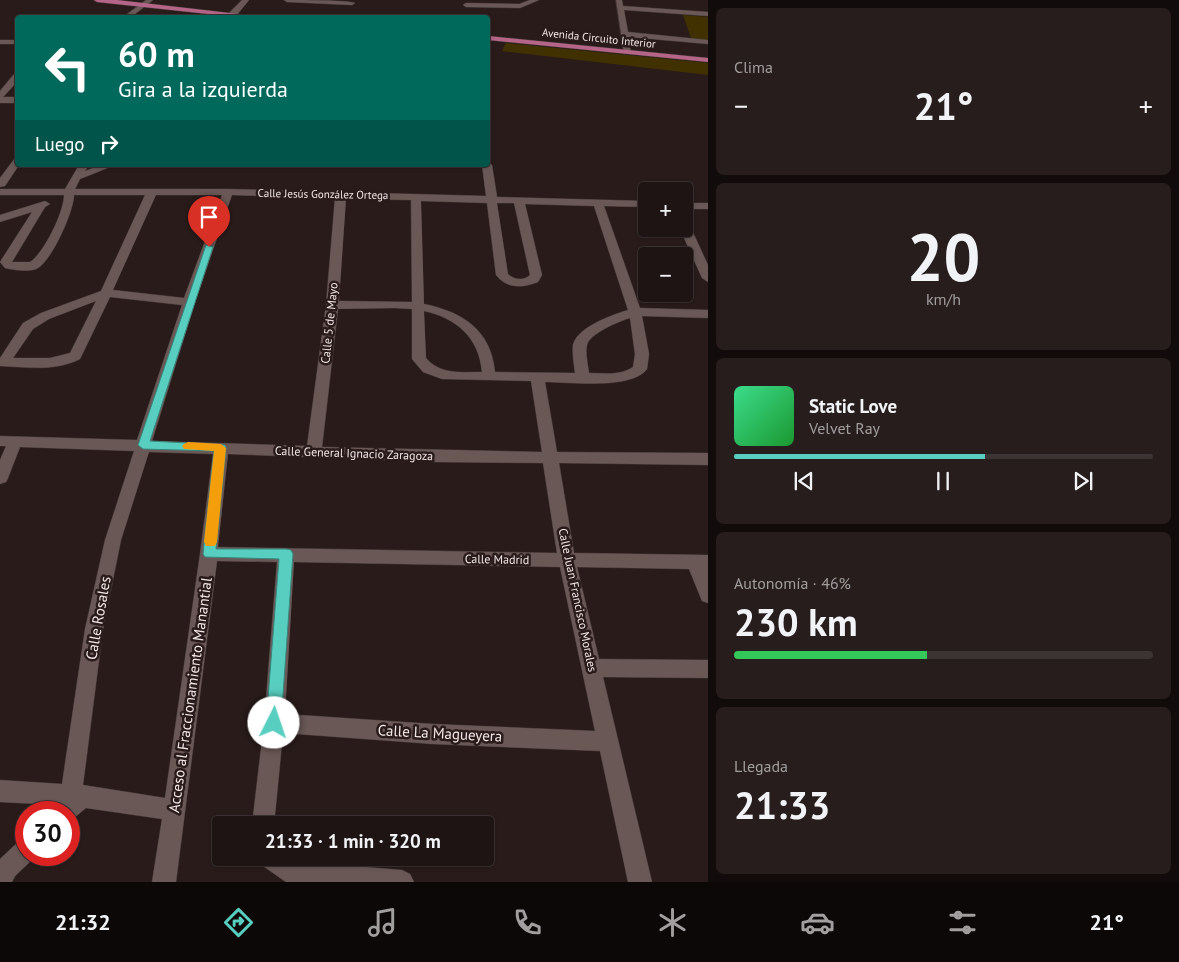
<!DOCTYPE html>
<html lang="es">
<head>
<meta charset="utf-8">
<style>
	:root { --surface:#1f1414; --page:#271d1d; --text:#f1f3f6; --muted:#a19ea0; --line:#3c3334; --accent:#58cec0 }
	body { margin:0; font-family:"PT Sans",sans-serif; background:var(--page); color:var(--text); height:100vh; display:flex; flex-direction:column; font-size:19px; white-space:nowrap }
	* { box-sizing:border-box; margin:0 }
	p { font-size:16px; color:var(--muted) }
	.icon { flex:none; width:28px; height:28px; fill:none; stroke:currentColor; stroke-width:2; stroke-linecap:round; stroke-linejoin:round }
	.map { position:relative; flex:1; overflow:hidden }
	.details { display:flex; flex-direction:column; gap:8px; padding:8px; background:#110b0b; width:471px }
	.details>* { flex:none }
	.guide { position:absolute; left:15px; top:15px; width:475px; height:152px; border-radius:5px; box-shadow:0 1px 4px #0004,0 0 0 1px var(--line); background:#00695c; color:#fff; overflow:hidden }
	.fabs { position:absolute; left:638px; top:182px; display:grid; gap:10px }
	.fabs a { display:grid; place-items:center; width:55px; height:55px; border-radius:5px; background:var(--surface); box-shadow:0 1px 4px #0004,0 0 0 1px var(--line); font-size:25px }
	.speed { position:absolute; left:15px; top:801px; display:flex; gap:10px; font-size:25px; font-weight:700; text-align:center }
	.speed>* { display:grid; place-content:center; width:65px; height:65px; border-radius:50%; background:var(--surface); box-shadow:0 1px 4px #0004,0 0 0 1px var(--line); line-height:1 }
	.speed .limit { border:8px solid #d22; background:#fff; color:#111 }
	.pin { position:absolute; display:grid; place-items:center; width:42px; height:42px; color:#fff; margin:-51px -21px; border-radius:50% 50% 50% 0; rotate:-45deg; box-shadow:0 0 5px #0007 }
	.pin .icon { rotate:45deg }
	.me { position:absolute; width:55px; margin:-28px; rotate:4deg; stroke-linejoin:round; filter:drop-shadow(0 0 4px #0008) }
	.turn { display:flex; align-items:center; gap:18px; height:105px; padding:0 20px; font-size:22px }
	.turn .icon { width:65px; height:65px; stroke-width:2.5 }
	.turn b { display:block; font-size:35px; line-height:42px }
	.then { display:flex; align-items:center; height:48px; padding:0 20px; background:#0003; gap:10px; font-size:19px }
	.big { font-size:38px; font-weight:700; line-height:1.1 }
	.details .widget { flex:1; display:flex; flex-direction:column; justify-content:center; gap:8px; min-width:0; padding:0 18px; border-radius:8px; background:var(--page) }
	.details .dial { align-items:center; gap:0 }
	.dial b { font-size:65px; line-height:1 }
	.song { display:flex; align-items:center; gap:15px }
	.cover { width:60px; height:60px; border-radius:8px; background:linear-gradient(135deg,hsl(150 70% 55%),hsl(130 70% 35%)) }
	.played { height:5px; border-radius:2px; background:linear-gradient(90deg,var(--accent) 60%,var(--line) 60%) }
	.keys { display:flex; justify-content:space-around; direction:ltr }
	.heat { display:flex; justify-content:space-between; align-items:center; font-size:28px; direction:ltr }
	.charge { height:8px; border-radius:4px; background:linear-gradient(90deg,#34c759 46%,var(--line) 0) }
	.trip { position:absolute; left:212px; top:816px; width:282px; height:50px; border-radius:5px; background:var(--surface); box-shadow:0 1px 4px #0004,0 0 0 1px var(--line); font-weight:700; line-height:50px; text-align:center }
	.tab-bar { display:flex; height:80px; justify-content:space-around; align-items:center; background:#0c0808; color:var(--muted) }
	.tab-bar .icon { width:35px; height:35px }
	.tab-bar .current { color:var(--accent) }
	.tab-bar b { font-size:22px; color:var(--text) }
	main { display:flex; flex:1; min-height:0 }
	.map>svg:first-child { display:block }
	.green { fill:#413100 }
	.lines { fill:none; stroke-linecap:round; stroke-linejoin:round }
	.minor-casing { stroke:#423836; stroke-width:1 }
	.major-casing { stroke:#423836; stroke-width:1 }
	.minor { fill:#695856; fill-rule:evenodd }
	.major { fill:#b56587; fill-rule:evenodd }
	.route { fill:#58cec0; stroke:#39867d }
	.slow { fill:#f59e0b }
	.labels { text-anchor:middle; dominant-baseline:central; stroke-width:5; stroke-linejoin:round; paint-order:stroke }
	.far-street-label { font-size:11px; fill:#f2e7e6; stroke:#291b1a }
	.street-label { font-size:12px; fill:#f2e7e6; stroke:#291b1a }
	.near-street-label { font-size:15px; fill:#f2e7e6; stroke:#291b1a }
</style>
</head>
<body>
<main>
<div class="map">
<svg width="708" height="882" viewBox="0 0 708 882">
	<rect width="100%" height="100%" fill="#291b1a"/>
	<!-- green -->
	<g class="green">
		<path d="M683,15L708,17V40L691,38Z"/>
		<path d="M506,43L708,63V75L502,51Z"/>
	</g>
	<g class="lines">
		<!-- minor casing -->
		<g class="minor-casing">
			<g id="minor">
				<path d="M146,0H153L130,18H122Z"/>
				<path d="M242,0H249L236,16H230V12Z"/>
				<path d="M284,0C298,0 346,0 355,3L352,5L287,2Z"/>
				<path d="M530,0H539L520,8L466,7L463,5L466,3L519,4Z"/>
				<path d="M616,0H622L623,6L708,12V16L624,10L628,32L708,40V44L628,37L631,52L624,54Z"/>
				<rect x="0" y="40" width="18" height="4"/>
				<path d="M15,73H18V81L3,97H18V103H0V91Z"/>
				<path d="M18,157V165H19L5,186L0,187V178L15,158Z"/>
				<path d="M488,162L492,165L497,197L646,201V207L604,206L640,308L708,310V318L642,316L649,354L647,369C632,390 569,382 545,382L557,452L708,453V465L559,463L574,553L708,555V603L702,601L689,569L577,567L599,659L708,660V678L603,677L652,882H628L600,751L433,744L283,733L274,825H252L264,723L277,562L217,561L176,882H152L162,819L86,808L69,822V812H55L58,805L0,802V780L62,784L85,629L105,540L134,451L20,447L8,478L6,482L0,484V460L6,446H0V436L137,440L182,305L110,297L80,359C55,372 26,367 0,366V358L23,323L41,313L101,291L145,195H74C74,211 51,263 36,269C28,272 13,270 5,268L0,262L32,212L0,222V215L45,201L50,204L45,207L12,262H30C44,253 64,212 64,195H0V189H65L79,165H89L85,171L101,165H115L80,179L75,189H228L486,196L482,165H488ZM156,195H222L184,298L113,290ZM232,195L335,198L326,305L307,446L152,441L195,302ZM346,199L411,200L412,302L339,301ZM421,201L487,203L496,275C507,289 523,288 538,282L542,275L525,204L594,206L628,310C612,315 577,327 573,345C572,353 574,365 575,373L495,372C491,330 463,312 424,304ZM497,203H514L530,275C524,281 514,280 508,274ZM96,301L70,353L50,358H13L33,329L49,319ZM395,308L412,309V359L423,372L442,379L531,381L542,452L322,447L338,309ZM424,311C457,318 479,338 482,372C462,372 440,375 426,358ZM630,318L635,354L633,367C620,376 604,373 589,373C588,365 585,353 587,345C589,334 619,321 630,318ZM149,452L213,454L200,554L165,798L83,785L103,629L121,540ZM228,454L435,462L543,463L557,553L218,547ZM294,562L560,567L595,731L433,724L285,714Z"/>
				<rect x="684" y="203" width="24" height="6"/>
				<path d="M684,223L690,226L708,265V282L702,278L680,229H684Z"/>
				<path d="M26,839V855H35L34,858L15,876L12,882H0V859L18,842Z"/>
				<path d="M260,858H289L294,861L402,870L410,874L414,882H286L263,866Z"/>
			</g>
		</g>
		<!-- major casing -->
		<g class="major-casing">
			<g id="major">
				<path d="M94,0H117L273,18H245L97,2Z"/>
				<path d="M488,36L708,58V62L488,40Z"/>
			</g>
		</g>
		<!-- minor -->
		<use href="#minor" class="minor"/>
		<!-- major -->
		<use href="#major" class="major"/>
	</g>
	<!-- route -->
	<path class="route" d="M206,245L213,247L150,441L225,445L226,448L216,549H286L291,550L293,554L281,723L279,728L274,731L268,728L266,723L279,559L205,557L203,554L214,451L143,449L138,445Z"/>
	<!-- slow -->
	<path class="slow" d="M188,442L221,444L226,448L217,542L215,546H206L204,542L214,451L184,449L182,446L184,444Z"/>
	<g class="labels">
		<!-- far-street labels -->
		<g class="far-street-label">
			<text transform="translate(599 38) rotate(6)">Avenida Circuito Interior</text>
			<text transform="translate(323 194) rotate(1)">Calle Jesús González Ortega</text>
		</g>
		<!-- street labels -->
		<g class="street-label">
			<text transform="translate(329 323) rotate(-84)">Calle 5 de Mayo</text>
			<text transform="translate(354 453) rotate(2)">Calle General Ignacio Zaragoza</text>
			<text transform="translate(497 559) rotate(1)">Calle Madrid</text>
			<text transform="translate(578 600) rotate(78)">Calle Juan Francisco Morales</text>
		</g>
		<!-- near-street labels -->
		<g class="near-street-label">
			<text transform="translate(98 618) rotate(-80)">Calle Rosales</text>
			<text transform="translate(190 695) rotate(-82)">Acceso al Fraccionamiento Manantial</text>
			<text transform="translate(440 733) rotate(3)">Calle La Magueyera</text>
		</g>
	</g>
</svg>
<div class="fabs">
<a>+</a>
<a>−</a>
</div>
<div class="speed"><div class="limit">30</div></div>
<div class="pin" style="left:209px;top:247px;background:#d93025"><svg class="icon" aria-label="arrive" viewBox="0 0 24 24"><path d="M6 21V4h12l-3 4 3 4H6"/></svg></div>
<svg class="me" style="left:274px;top:723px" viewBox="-20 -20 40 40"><circle r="19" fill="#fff"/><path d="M0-13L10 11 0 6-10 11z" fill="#58cec0"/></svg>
<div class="trip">21:33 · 1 min · 320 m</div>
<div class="guide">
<div class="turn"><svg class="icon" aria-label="left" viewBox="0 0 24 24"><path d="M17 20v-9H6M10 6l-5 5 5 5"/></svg><div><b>60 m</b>Gira a la izquierda</div></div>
<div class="then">Luego<svg class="icon" aria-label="right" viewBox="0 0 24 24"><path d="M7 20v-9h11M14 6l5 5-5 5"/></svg></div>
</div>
</div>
<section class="details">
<div class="widget"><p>Clima</p>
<div class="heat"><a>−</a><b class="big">21°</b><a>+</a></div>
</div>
<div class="widget dial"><b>20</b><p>km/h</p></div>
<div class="widget">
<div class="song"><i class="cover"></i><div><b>Static Love</b><p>Velvet Ray</p></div></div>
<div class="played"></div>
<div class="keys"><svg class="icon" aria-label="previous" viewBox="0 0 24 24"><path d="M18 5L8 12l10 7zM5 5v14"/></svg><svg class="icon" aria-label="pause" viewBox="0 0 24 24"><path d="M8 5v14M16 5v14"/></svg><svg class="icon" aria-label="next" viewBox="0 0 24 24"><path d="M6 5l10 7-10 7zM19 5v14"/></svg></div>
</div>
<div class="widget"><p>Autonomía · 46%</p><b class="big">230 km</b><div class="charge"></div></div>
<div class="widget"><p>Llegada</p><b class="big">21:33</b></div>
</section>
</main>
<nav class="tab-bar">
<b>21:32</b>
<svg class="icon current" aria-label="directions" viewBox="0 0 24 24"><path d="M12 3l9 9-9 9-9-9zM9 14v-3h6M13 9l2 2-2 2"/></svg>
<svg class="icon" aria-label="music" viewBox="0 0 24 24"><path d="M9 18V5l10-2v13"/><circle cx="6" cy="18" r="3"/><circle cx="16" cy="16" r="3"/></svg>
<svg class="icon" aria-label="phone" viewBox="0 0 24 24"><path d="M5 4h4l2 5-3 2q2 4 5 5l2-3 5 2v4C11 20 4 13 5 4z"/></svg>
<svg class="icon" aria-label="climate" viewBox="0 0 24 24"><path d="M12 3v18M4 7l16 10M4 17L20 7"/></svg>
<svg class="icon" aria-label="car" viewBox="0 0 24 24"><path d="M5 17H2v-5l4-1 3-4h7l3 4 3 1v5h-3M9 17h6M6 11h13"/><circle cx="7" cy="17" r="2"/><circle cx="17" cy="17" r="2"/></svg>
<svg class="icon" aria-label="filters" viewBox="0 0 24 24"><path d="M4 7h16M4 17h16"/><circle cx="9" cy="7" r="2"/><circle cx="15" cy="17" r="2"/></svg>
<b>21°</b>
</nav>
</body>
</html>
